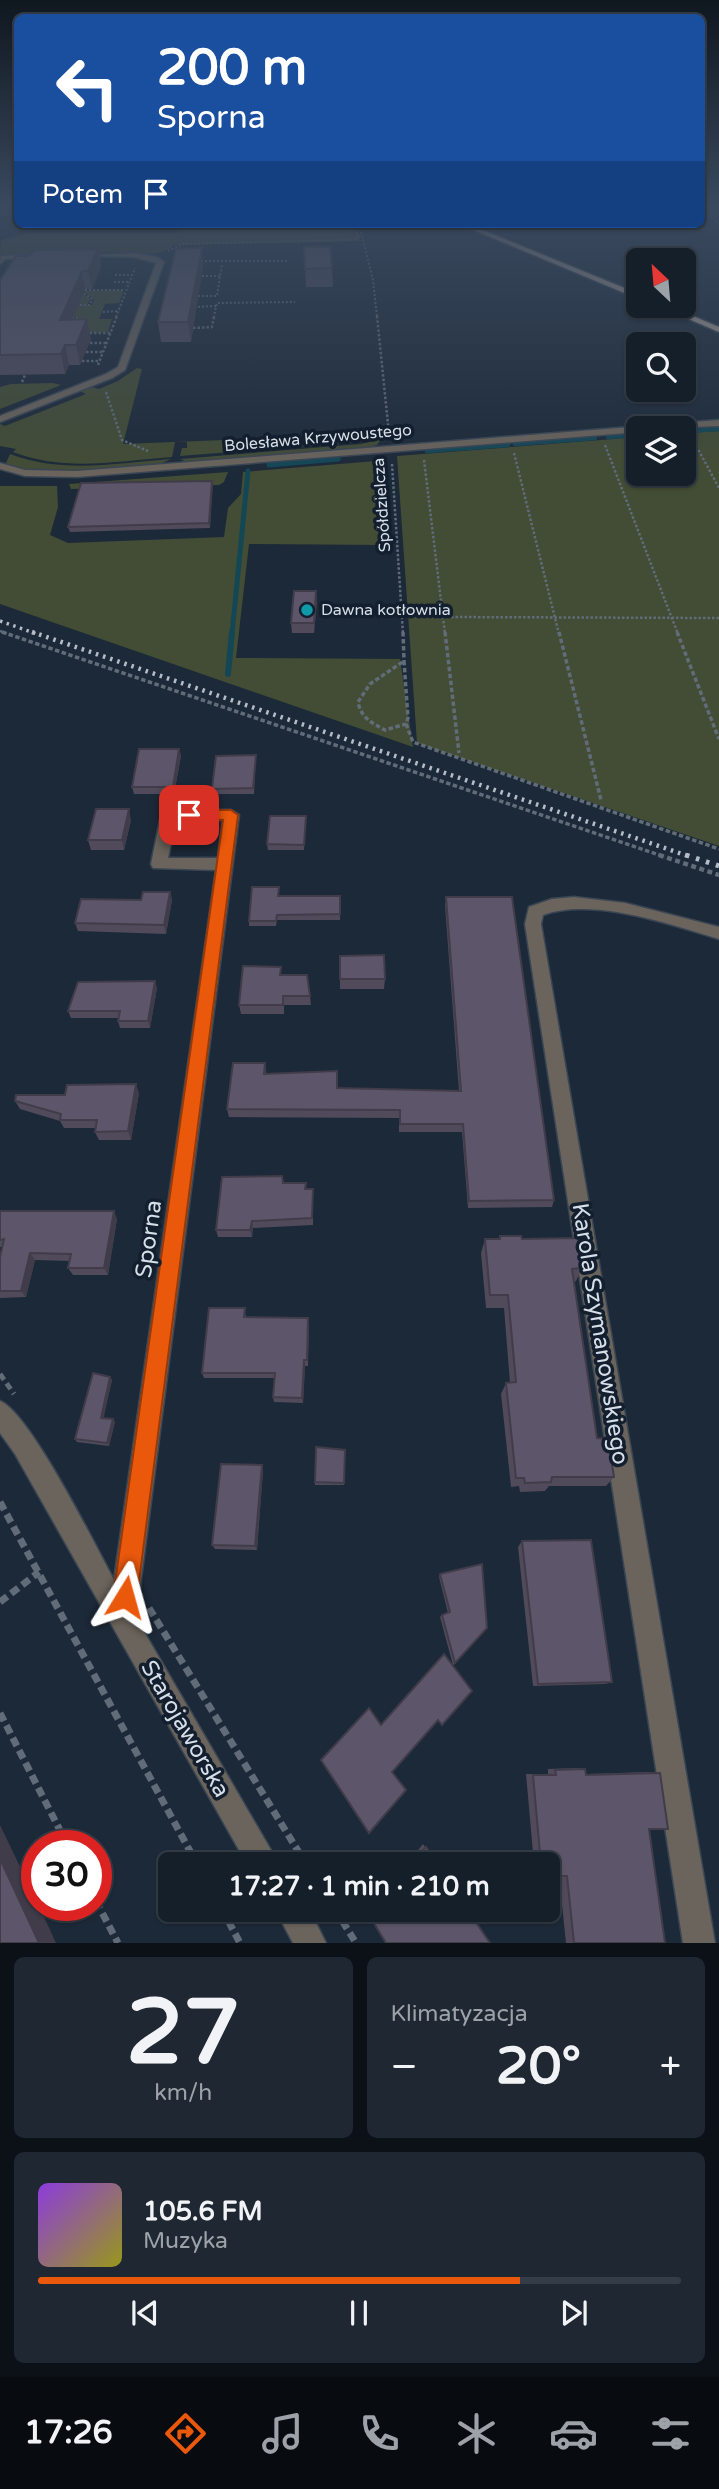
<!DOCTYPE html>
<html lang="pl">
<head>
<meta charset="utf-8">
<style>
	:root { --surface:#151f2a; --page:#1e2732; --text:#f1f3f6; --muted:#9da2a8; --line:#343d47; --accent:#ea580c }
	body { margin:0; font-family:"Varela Round",sans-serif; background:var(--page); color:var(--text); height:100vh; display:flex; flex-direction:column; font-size:26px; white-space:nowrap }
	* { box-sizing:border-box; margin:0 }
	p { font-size:23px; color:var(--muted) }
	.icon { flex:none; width:38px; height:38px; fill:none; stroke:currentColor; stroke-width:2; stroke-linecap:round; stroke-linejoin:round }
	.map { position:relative; height:1943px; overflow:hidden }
	.side { display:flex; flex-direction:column; gap:14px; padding:14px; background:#0c1117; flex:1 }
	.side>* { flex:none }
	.guide { position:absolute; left:14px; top:14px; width:691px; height:214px; border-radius:10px; box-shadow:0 2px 5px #0004,0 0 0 2px var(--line); background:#1a4fa0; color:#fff; overflow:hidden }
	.needle { width:46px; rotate:334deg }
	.fabs { position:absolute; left:626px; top:248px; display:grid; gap:14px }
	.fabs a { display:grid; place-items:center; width:70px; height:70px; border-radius:10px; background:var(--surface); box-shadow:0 2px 5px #0004,0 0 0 2px var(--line); font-size:35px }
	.speed { position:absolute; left:21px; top:1830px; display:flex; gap:14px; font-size:35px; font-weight:700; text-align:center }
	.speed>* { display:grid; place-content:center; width:91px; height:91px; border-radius:50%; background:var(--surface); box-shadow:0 2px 5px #0004,0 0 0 2px var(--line); line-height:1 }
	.speed .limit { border:10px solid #d22; background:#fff; color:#111 }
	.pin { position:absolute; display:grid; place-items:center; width:60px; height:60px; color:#fff; margin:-30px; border-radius:14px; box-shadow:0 4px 10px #0006 }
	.me { position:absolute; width:77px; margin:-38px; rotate:8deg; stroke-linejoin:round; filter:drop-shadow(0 0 5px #0008) }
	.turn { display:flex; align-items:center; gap:24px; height:147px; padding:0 28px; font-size:32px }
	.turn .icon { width:91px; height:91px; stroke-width:2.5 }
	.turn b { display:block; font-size:49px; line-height:60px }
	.then { display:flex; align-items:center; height:66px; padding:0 28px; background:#0003; gap:14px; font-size:26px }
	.big { font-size:52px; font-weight:800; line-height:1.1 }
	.side .tile { flex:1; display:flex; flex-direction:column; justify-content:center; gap:10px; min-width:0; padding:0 24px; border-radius:10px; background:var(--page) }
	.side .dial { align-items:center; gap:0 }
	.dial b { font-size:91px; line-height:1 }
	.song { display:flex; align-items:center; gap:21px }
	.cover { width:84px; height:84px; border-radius:10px; background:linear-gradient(135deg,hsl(270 70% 55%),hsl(60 70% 35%)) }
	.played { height:7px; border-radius:4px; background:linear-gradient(90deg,var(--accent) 75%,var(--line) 75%) }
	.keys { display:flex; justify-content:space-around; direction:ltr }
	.heat { display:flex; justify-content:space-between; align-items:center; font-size:38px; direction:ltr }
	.side .tiles { flex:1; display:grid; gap:14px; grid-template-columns:1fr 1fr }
	.tile:last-child { grid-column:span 2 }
	.trip { position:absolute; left:158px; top:1852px; width:402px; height:70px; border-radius:10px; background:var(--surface); box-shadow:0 2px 5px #0004,0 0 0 2px var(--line); font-weight:800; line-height:70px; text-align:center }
	.menu { display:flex; height:112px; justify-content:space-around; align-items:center; background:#080c11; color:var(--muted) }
	.menu .icon { width:49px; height:49px }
	.menu .on { color:var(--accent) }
	.menu b { font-size:32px; color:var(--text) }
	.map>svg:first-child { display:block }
	.green { fill:#434c34 }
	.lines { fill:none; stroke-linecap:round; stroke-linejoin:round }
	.stream-far2 { stroke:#144756; stroke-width:4.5 }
	.stream-far1 { stroke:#144756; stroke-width:5 }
	.stream { stroke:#144756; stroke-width:6 }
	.minor-casing { stroke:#3a4654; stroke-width:3 }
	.major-casing { stroke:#3a4654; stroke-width:3 }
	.path-far5 { stroke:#616c79; stroke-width:2; stroke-dasharray:2 2; stroke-linecap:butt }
	.path-far4 { stroke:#616c79; stroke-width:2.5; stroke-dasharray:2.5 2; stroke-linecap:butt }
	.path-far3 { stroke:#616c79; stroke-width:3.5; stroke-dasharray:4.5 2.5; stroke-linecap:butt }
	.path-far2 { stroke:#616c79; stroke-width:4.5; stroke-dasharray:5 3.5; stroke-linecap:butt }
	.path-far1 { stroke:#616c79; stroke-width:5; stroke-dasharray:7 4.5; stroke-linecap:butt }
	.path { stroke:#616c79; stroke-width:7; stroke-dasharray:9 5; stroke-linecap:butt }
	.minor { fill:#6b645c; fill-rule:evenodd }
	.major { fill:#aea090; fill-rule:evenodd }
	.rail-far2 { stroke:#b4bdc7; stroke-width:3.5; stroke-dasharray:2.5 4.5; stroke-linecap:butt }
	.rail-far1 { stroke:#b4bdc7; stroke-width:4.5; stroke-dasharray:2.5 5; stroke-linecap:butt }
	.rail { stroke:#b4bdc7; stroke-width:5; stroke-dasharray:3.5 7; stroke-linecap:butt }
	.wall { fill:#504a5b }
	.shaded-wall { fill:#413c4a }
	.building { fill:#5d566a; stroke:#413c4a; stroke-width:2 }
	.route { fill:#ea580c; stroke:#983908; stroke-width:2 }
	.culture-dot { fill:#0f9aa8; stroke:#131f2e; stroke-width:2.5 }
	.labels { text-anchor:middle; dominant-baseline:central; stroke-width:7; stroke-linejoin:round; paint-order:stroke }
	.far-street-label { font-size:16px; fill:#d6dee8; stroke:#131f2e }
	.far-poi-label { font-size:16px; fill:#d6dee8; stroke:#131f2e; text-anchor:start }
	.near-street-label { font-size:23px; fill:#d6dee8; stroke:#131f2e }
</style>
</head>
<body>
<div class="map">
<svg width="719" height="1943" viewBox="0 0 719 1943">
	<rect width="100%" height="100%" fill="#1c2938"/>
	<!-- green -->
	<g class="green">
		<path d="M180,224H356L361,241L174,245C162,257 139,254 124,254V252L0,255L1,240L29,233H177Z"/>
		<path d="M124,290L119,303L105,304L99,319H112L108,332L80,333L85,320L74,317L49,318H73L82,321L39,318L79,291L91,299L87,305H92L94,299L82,291Z"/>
		<path d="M137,368L142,369L123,444L381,434V438L359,442L271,449L269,443L257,444V450L180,456L182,448H187V442H175L172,457C117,461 65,472 13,452L16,449L0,446V424L5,426L86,394L80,391L92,387L99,389L118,381Z"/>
		<path d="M53,383L61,385L0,409V387L11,384Z"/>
		<path d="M719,431V846L417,743L397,456L639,437V474H684V433Z"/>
		<path d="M381,439L377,445L368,447L187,462L180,459L361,444Z"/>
		<path d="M10,454C62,474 117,463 171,459L160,464C126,467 32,481 6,463Z"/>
		<path d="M376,461L381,545L249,544L236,658L400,659L413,747L0,604V486H57L58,507L50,535L68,543L224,537L228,508L241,494L243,472Z"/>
		<path d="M228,472L224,482L219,485L71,489L69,484Z"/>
	</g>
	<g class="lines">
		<!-- stream-far2 -->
		<g class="stream-far2">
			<path d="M691,431L719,429"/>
			<path d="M608,437L639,435"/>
			<path d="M515,444L595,438"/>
			<path d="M427,451L508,445"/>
		</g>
		<!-- stream-far1 -->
		<g class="stream-far1">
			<path d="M269,465L338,459"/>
			<path d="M232,634L248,471"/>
		</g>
		<!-- stream -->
		<path class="stream" d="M228,674L232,632"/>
		<!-- minor casing -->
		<g class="minor-casing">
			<g id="minor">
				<path d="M134,253L157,257L164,262L125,370L112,378L0,422V416L106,374L118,367L156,263L134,257L75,256Z"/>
				<path d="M39,254L41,257L5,259L0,264L1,256Z"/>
				<path d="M719,420V426L639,429V432L77,477L25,476L0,469V463L25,470L77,471Z"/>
				<path d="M169,810H231L239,815L136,1618L279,1864H247L15,1454L0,1433V1401C30,1413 95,1545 114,1580L216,870L153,868L151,864L161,815ZM176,820H223L218,858H168Z"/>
				<path d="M574,897L625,903L719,927V939C670,924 592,897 543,915L541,924L715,1943H683L525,924L529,907L552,899Z"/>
				<path d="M275,1909H309L326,1943H293Z"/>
			</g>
		</g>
		<!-- major casing -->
		<g class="major-casing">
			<g id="major">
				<path d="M459,224H468L639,294V299Z"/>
				<path d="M658,306H669L719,327V332Z"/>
			</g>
		</g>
		<!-- path-far5 -->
		<g class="path-far5">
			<path d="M702,206L719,224"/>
			<path d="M359,224L373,280L377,317"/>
			<path d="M168,251L183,244L351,240L358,238L355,224"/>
			<path d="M197,261H289"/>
			<path d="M115,275H132"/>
			<path d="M202,276H220"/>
			<path d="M114,282H129"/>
			<path d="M81,290H125"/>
			<path d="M194,296H217L222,264"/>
			<path d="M76,305H90L92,299L79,290"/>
			<path d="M216,306L217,303L295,302"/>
			<path d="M194,307L216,306L214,317"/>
			<path d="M103,312L118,311"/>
			<path d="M116,317L135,268"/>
		</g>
		<!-- path-far4 -->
		<g class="path-far4">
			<path d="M377,316L389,434"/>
			<path d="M67,317L84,320L83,323"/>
			<path d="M193,328L212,327L214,316"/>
			<path d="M85,333H110"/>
			<path d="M90,343H106"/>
			<path d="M86,352H103"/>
			<path d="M82,361H99"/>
			<path d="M98,365L117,316"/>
			<path d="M22,382L25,375"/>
			<path d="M106,392L122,440L148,451"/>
			<path d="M692,438L719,488"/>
			<path d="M605,445L678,634"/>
			<path d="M514,453L559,634"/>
			<path d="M424,460L445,634"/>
			<path d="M392,464L403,634"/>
			<path d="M442,617L719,618"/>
			<path d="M0,631L8,634"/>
		</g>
		<!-- path-far3 -->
		<g class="path-far3">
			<path d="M2,632L665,857"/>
			<path d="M403,632L404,661"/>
			<path d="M445,632L459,753"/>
			<path d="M559,632L601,800"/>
			<path d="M677,632L719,739"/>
			<path d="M404,661L408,718L406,724L385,730C372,723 361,718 358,702L370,684Z"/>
			<path d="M406,724L413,742L719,849"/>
		</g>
		<!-- path-far2 -->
		<path class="path-far2" d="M659,855L719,875"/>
		<!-- path-far1 -->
		<path class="path-far1" d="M0,1374L14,1394"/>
		<!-- path -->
		<g class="path">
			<path d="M0,1502L197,1864"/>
			<path d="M0,1602L39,1572"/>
			<path d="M149,1608L306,1864"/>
			<path d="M0,1713L68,1846"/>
			<path d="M96,1901L118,1943"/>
			<path d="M222,1909L240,1943"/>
			<path d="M335,1909L356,1943"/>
		</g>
		<!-- minor -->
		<use href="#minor" class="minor"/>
		<!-- major -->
		<use href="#major" class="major"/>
		<!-- rail-far2 -->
		<path class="rail-far2" d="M0,621L37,634"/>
		<!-- rail-far1 -->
		<path class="rail-far1" d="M32,632L691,857"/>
		<!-- rail -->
		<path class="rail" d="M686,855L719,866"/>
	</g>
	<!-- wall -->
	<g class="wall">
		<path d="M304,247L332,268L333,287H306Z"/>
		<path d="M98,249L101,267L92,289H85L72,320L91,339L80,365H69L65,374L0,375V280L27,256Z"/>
		<path d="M203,266L191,342H161L158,322Z"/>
		<path d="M212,481L210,528L70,532L68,527Z"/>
		<path d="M317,601L314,633H292L291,623Z"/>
		<path d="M179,749L181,756L174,794H134L132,787Z"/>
		<path d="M256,755L254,794H213L212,789Z"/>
		<path d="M131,820L124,850H91L88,840Z"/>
		<path d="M306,821L304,850H268L267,844Z"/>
		<path d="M170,892L172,900L166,934L78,931L75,923L141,900Z"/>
		<path d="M279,896H340V920H277L276,926H249V921Z"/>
		<path d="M446,897L554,1200L552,1207L468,1208L462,1132H399V1118L229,1117L227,1109L265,1063L266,1074L337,1088L459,1091L445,906Z"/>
		<path d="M340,956L385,979L384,989H340Z"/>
		<path d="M281,967V975L310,996L311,1005H284V1014H241L239,1005Z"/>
		<path d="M157,988L150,1028H120L118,1021V1018H71L68,1011Z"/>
		<path d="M139,1093L131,1140H99L95,1132L96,1128H64L60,1121L20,1109L15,1101L65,1095Z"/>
		<path d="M283,1183H306V1189H313V1225L253,1228L252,1237H218L216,1230Z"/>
		<path d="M0,1211L117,1219L108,1275H73L68,1268L70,1261L35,1260L26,1297L0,1298V1257L2,1247H0Z"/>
		<path d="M500,1236L522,1239L582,1268L576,1281L574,1282L597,1438L614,1477L606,1486H549L545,1491L520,1492L519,1486L511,1487L501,1394L506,1383H510L504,1308H486L481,1253L485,1239H499Z"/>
		<path d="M246,1314V1317L309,1324L308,1366H305L303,1403L274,1402L273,1397L275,1378H204L202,1373Z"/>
		<path d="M110,1377L112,1380L103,1418L113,1419L115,1422L109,1446L77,1442L75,1439Z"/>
		<path d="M345,1450L344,1485H315V1482Z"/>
		<path d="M262,1465L263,1470L257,1550L215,1549L212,1545Z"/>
		<path d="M522,1541L612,1682L605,1684L533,1686L518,1547Z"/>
		<path d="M440,1574L487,1628L453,1665L440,1617L442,1615L448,1613L439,1577Z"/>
		<path d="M577,1768L585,1769L586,1774L648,1772L660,1773L649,1829L665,1943H566L559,1876L548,1864H534L526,1774H548V1769Z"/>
		<path d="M423,1844L437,1864H407Z"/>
	</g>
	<!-- shaded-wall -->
	<g class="shaded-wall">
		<path d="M202,248L203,266L191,342L188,322Z"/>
		<path d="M98,249L101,267L92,289L88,271Z"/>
		<path d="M82,271L85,289L64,339L60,320Z"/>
		<path d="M87,319L91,339L80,365L76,345Z"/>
		<path d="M65,345L69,365L65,374L61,354Z"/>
		<path d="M212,481L213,485L210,528L209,523Z"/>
		<path d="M316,591L317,601L314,633V623Z"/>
		<path d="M179,749L181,756L174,794L173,787Z"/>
		<path d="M129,809L131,820L124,850L122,840Z"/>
		<path d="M170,892L172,900L166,934L164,925Z"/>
		<path d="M155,981L157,988L150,1028L148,1021Z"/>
		<path d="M136,1084L139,1093L131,1140L128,1131Z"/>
		<path d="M114,1211L117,1219L108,1275L104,1268Z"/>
		<path d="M252,1221L253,1228L252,1237L250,1230Z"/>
		<path d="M30,1253L35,1260L26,1297L21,1291Z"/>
		<path d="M304,1360L305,1366L303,1403L302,1398Z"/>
		<path d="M110,1377L112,1380L103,1421L101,1418Z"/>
		<path d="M113,1419L115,1422L109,1446L107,1443Z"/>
		<path d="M262,1465L263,1470L257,1550L255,1546Z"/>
		<path d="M0,1825L37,1902V1906H39L56,1943H39L0,1859Z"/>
	</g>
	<!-- building -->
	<g class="building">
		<path d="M304,247H330L332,268L305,269Z"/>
		<path d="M202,248L188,322H158L176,249Z"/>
		<path d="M98,249L88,271H82L60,320L87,319L76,345H65L61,354L0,355V280L16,256H27L36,250Z"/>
		<path d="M212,481L209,523L68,527L81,483Z"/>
		<path d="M294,591H316L314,623H291Z"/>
		<path d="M139,749H179L173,787H132Z"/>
		<path d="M256,755L253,788L212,789L216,756Z"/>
		<path d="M96,809H129L122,840H88Z"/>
		<path d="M270,816H306L304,845L267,844Z"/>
		<path d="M252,887H279L278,896H340V914L277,915L276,921H249Z"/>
		<path d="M143,892H170L164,925L75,923L81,899L141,900Z"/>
		<path d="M446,897H512L554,1200L469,1201L463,1124H400V1110L227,1109L233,1063H265L264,1074L337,1071V1088L461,1091Z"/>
		<path d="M384,955L385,979H340V956Z"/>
		<path d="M243,966L281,967L280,975H307L310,996H283V1005H239Z"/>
		<path d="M155,981L148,1021H118L120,1011H68L78,982Z"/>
		<path d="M136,1084L128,1131L95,1132L97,1120H60L61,1114L15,1101L16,1095H65L67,1085Z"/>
		<path d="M282,1176L283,1183H306L305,1189H313L312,1218L252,1221L250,1230H216L222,1177Z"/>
		<path d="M0,1211H114L104,1268H68L71,1254L30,1253L21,1291H0V1257L4,1239L0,1240Z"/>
		<path d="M500,1236H521L522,1239L578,1238L582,1268L572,1269L597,1438L608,1439L614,1477H552L551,1482L525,1483L524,1478H516L506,1383L516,1382L508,1295H490L485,1239H500Z"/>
		<path d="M209,1308H245L244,1317L308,1318L307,1360H304L302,1398L273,1397L275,1373H202Z"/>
		<path d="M93,1373L110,1377L101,1418L113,1419L107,1443L75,1439Z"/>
		<path d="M316,1447L345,1450L344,1483L315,1482Z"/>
		<path d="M221,1464L262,1465L255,1546L212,1545Z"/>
		<path d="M591,1540L612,1682L538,1684L522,1541Z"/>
		<path d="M482,1564L487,1628L455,1663L442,1615L450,1612L440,1574Z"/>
		<path d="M444,1654L472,1691L442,1725L438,1720L392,1772L406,1790L369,1833L321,1760L369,1708L381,1725Z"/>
		<path d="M585,1769L586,1775L660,1773L668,1829H649L665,1943H574L567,1876H548V1864H541L533,1775H556L555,1770Z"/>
		<path d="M426,1847L437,1864H411Z"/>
		<path d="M0,1859L39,1943H0Z"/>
		<path d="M374,1909H467L490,1943H386L369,1915Z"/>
	</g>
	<!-- sky -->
	<linearGradient id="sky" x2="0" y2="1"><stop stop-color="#0f171f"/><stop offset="0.43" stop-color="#3a495e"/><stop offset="1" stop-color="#3a495e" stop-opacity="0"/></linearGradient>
	<rect width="719" height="478" fill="url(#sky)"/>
	<!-- route -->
	<path class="route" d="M189,810H231L238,815L137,1597L133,1606L125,1609L116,1606L113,1597L223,820L184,818L182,815Z"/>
	<!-- markers -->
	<circle class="culture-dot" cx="307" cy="610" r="7"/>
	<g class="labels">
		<!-- far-street labels -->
		<g class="far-street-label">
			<text transform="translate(318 438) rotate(-5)">Bolesława Krzywoustego</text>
			<text transform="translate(382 505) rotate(-94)">Spółdzielcza</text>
		</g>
		<!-- far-poi labels -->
		<g class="far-poi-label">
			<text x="321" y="610">Dawna kotłownia</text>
		</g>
		<!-- near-street labels -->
		<g class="near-street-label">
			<text transform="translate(149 1239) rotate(-82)">Sporna</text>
			<text transform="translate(600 1334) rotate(81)">Karola Szymanowskiego</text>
			<text transform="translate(185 1729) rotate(60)">Starojaworska</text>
		</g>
	</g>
</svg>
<div class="fabs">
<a><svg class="needle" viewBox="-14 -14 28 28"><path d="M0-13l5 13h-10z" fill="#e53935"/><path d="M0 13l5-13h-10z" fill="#9da2a8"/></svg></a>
<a><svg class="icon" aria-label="search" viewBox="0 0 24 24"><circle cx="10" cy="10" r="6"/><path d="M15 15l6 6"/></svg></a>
<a><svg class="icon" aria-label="layers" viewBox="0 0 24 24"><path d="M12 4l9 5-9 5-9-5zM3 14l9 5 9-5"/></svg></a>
</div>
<div class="speed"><div class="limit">30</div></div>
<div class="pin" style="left:189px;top:815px;background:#d93025"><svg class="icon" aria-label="arrive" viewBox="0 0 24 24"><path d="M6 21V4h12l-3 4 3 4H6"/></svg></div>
<svg class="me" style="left:125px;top:1597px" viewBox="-20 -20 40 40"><path d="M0-17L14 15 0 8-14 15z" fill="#ea580c" stroke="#fff" stroke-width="4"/></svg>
<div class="trip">17:27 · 1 min · 210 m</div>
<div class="guide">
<div class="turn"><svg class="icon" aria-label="left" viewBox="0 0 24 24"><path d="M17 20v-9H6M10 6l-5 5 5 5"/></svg><div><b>200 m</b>Sporna</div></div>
<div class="then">Potem<svg class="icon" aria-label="arrive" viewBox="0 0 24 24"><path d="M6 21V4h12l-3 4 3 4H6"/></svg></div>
</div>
</div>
<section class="side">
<div class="tiles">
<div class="tile dial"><b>27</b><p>km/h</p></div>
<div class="tile"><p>Klimatyzacja</p>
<div class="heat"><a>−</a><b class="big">20°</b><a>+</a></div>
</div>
<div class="tile">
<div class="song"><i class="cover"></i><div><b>105.6 FM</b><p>Muzyka</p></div></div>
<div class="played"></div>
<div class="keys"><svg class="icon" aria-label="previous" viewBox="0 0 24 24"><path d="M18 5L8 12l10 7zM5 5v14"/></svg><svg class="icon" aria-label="pause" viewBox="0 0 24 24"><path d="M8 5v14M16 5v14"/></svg><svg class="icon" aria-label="next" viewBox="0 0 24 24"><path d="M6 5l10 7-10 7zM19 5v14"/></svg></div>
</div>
</div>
</section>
<nav class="menu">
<b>17:26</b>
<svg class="icon on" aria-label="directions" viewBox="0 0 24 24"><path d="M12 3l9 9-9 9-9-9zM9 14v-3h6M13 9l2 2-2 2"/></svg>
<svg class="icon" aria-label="music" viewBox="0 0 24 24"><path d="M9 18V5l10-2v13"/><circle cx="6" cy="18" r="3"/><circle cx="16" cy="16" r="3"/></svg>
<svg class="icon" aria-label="phone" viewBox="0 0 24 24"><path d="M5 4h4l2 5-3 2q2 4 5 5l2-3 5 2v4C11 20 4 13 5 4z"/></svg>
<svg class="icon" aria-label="climate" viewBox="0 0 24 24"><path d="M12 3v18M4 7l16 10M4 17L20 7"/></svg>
<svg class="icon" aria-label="car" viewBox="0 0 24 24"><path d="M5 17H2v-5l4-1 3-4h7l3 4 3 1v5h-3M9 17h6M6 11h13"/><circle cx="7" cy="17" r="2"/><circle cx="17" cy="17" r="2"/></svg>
<svg class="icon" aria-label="filters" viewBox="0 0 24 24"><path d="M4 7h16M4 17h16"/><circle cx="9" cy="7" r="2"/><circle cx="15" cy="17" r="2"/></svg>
</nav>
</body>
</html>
